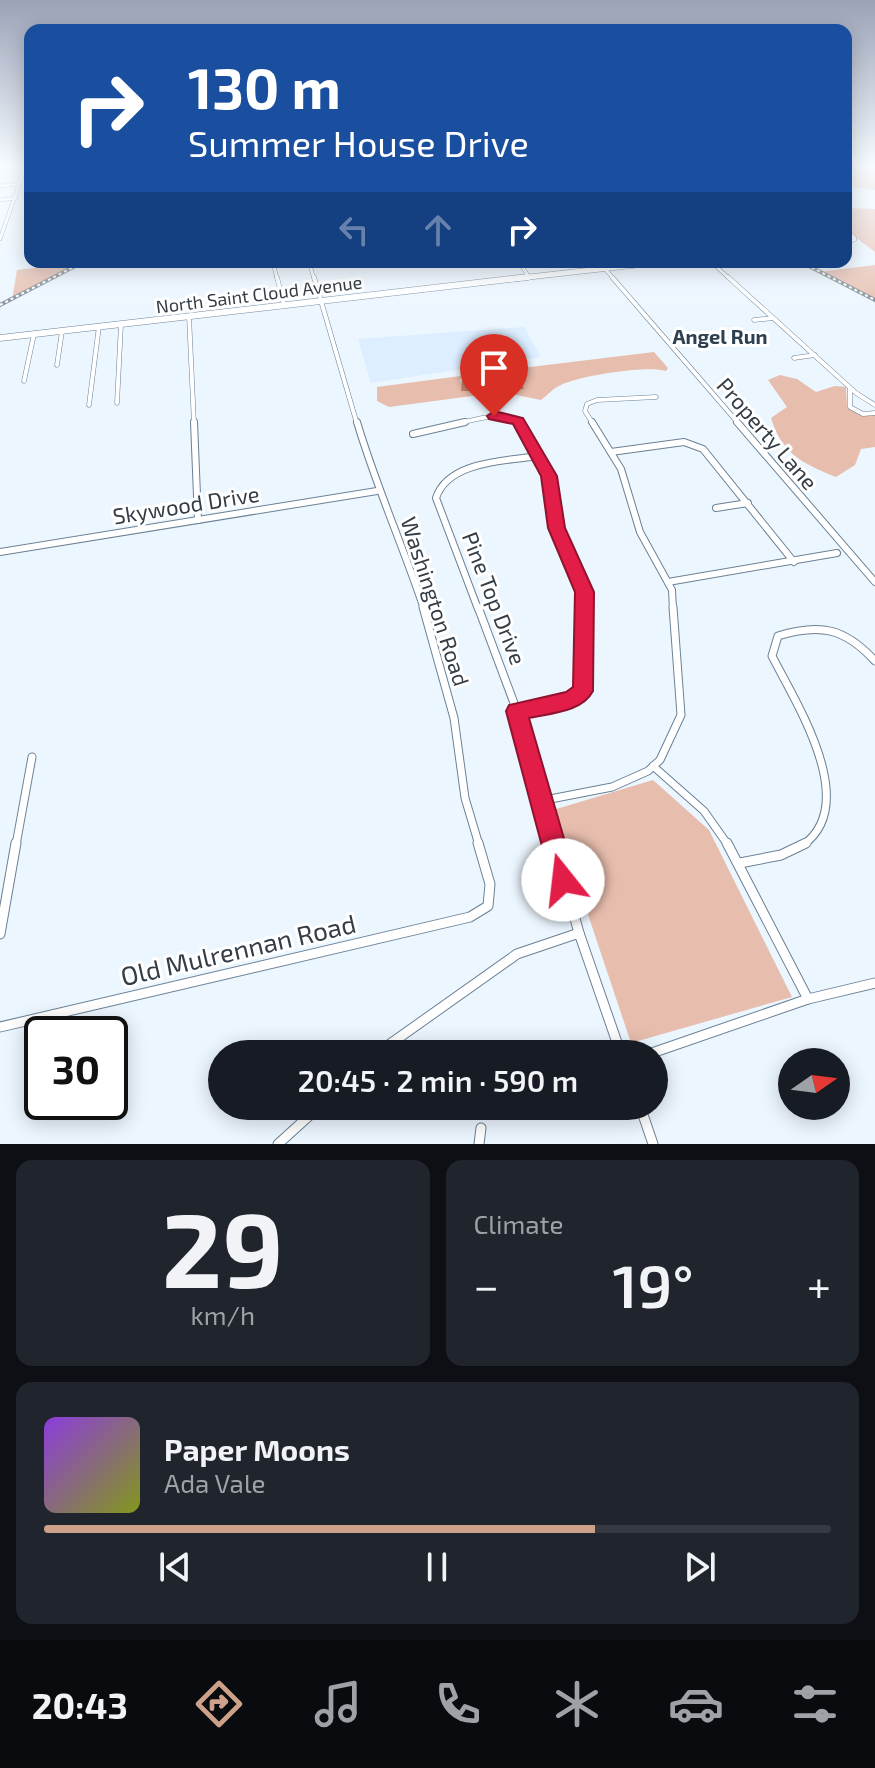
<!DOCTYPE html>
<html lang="en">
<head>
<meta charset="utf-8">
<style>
	:root { --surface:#171b24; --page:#20242c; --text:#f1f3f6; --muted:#9ea1a6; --line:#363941; --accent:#cca089 }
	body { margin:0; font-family:"Exo 2",sans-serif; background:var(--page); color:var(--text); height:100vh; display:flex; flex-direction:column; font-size:30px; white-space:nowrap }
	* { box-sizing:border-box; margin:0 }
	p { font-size:26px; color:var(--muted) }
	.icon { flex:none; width:44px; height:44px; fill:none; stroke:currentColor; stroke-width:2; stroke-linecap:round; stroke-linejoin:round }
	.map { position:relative; height:1144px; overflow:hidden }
	.drawer { display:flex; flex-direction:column; gap:16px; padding:16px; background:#0d0f14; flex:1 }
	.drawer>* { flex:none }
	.hud { position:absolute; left:24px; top:24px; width:828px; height:244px; border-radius:16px; box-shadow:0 4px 20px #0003; background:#1a4fa0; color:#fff; overflow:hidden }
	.needle { width:52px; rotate:76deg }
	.buttons { position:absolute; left:778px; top:1048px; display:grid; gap:16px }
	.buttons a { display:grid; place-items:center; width:72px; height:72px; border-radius:50%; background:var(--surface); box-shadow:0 4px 20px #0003; font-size:40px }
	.speed { position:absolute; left:24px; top:1016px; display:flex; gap:16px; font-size:40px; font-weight:700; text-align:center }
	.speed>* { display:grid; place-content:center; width:104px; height:104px; border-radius:50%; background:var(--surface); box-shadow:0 4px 20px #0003; line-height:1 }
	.speed .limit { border:4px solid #111; border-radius:12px; background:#fff; color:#111 }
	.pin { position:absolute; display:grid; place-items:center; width:68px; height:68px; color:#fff; margin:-82px -34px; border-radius:50% 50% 50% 0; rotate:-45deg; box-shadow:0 0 8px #0007 }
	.pin .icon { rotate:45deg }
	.me { position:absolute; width:88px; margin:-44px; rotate:344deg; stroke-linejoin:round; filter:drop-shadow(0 0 6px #0008) }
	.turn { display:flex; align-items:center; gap:28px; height:168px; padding:0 32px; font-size:36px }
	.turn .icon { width:104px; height:104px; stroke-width:2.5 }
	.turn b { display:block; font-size:56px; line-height:68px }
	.lanes { display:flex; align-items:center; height:76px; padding:0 32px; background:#0003; justify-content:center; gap:40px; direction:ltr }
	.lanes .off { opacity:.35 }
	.big { font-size:60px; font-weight:600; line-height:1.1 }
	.drawer .card { flex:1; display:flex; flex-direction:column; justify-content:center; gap:12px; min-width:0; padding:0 28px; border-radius:16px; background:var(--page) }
	.drawer .dial { align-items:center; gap:0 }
	.dial b { font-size:104px; line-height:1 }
	.song { display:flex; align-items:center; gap:24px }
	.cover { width:96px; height:96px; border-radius:12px; background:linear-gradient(135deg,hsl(270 70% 55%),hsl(70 70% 35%)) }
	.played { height:8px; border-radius:4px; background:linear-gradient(90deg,var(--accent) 70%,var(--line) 70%) }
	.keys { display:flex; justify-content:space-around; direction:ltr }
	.heat { display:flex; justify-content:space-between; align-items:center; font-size:44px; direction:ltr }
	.drawer .tiles { flex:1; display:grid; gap:16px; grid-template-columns:1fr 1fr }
	.card:last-child { grid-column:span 2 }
	.trip { position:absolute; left:208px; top:1040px; width:460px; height:80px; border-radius:40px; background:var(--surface); box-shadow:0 4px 20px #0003; font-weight:600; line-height:80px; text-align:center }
	.tab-bar { display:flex; height:128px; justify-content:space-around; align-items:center; background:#090b0e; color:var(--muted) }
	.tab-bar .icon { width:56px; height:56px }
	.tab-bar .selected { color:var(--accent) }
	.tab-bar b { font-size:36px; color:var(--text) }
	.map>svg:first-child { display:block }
	.built { fill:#dceeff }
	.green { fill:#e7bdad }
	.water { fill:#c6876e }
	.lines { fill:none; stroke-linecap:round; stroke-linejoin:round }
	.street-far4-casing { stroke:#6b8195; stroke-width:4 }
	.street-far3-casing { stroke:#6b8195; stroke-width:5 }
	.street-far2-casing { stroke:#6b8195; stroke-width:8 }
	.street-far1-casing { stroke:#6b8195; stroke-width:9 }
	.street-casing { stroke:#6b8195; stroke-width:11 }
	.secondary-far1-casing { stroke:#6b8195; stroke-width:6 }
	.secondary-casing { stroke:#6b8195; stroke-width:7 }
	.street-far4 { stroke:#fff; stroke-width:3 }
	.street-far3 { stroke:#fff; stroke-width:4 }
	.street-far2 { stroke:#fff; stroke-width:6 }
	.street-far1 { stroke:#fff; stroke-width:7 }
	.street { stroke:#fff; stroke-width:9 }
	.secondary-far1 { stroke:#fff; stroke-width:5 }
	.secondary { stroke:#fff; stroke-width:6 }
	.rail-casing { stroke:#7c868f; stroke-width:4 }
	.rail { stroke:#fff; stroke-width:2; stroke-dasharray:3; stroke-linecap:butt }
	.route { fill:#e11d48; stroke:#92132f; stroke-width:2 }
	.labels { text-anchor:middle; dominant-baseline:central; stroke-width:6; stroke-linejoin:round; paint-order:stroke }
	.far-street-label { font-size:18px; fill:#343d46; stroke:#fff }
	.far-neighbourhood-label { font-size:20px; font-weight:bold; fill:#2c4052; stroke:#fff }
	.street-label { font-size:22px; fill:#343d46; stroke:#fff }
	.near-street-label { font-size:26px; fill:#343d46; stroke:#fff }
</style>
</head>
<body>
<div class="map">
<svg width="875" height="1144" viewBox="0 0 875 1144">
	<rect width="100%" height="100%" fill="#ecf6ff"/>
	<!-- built -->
	<path class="built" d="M524,327L541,357L371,383L358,339Z"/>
	<!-- green -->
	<g class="green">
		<path d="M846,165H875V190L846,186Z"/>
		<path d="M846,208L875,209V252L846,230Z"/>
		<path d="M80,263L12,300L17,270Z"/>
		<path d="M875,265V301L818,272Z"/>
		<path d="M654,352L668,368L666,371C647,365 579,376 561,385C553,388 548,395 541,400L502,392L389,407L377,401V387L468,375L460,380L463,387L479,385L495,389L518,378L522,368Z"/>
		<path d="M780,375L797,379L816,392L835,386L846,387L847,407L862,415H875V447L861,449L855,465L836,477C802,463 782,454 771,418L787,407L768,380Z"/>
		<path d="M653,780L709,830L792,997L631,1043L553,810Z"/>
	</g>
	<!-- water -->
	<path class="water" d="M522,368L518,378L524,389L489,390L479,385L471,391H461L462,377Z"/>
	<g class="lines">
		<!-- street-far4 casing -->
		<g class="street-far4-casing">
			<g id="street-far4">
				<path d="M0,186L20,184"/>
				<path d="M0,200L16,198"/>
				<path d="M0,239L26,165"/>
				<path d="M273,262L277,279"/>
				<path d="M309,262L314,279"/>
				<path d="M519,262L529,277"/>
				<path d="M711,262L730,279"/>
				<path d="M605,269L614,279"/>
			</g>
		</g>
		<!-- street-far3 casing -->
		<g class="street-far3-casing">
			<g id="street-far3">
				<path d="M277,277L284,305"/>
				<path d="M314,277L357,424"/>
				<path d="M612,277L739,424"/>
				<path d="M728,277L856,393L875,405"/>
				<path d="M189,316L194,424"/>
				<path d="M754,320L773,318"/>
				<path d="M794,358L815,355"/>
				<path d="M57,365L62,331"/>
				<path d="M24,381L34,334"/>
				<path d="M850,388V407L863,414L875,413"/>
				<path d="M117,403L121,324"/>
				<path d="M89,405L99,326"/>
				<path d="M456,424C479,419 501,410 521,424"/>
				<path d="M593,424L585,411L587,404L597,400L656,397"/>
			</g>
		</g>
		<!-- street-far2 casing -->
		<g class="street-far2-casing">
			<g id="street-far2">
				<path d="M194,422L198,520"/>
				<path d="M357,422C376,486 403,546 424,609"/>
				<path d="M518,422L552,481L556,528L585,592V609"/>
				<path d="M592,422L621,469L640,532L672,590L673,609"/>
				<path d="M737,422L875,582"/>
				<path d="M413,434L465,422"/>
				<path d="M611,452L684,442L703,449L794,562"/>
				<path d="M716,508L748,503"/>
				<path d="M0,552L377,491"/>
				<path d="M668,582L837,553"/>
				<path d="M478,609L436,498C448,461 506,461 538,456"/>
			</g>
		</g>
		<!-- street-far1 casing -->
		<g class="street-far1-casing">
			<g id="street-far1">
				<path d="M423,607L454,718L465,798L479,845"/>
				<path d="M478,607L517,711L554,845"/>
				<path d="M517,711L572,700L585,686V607"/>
				<path d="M653,766L704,811L728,845"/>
				<path d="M540,801L612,787L648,771L660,760L681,715L673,607"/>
				<path d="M16,845L32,757"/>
				<path d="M803,845C861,804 796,703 772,656L778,636C820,623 845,628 875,661"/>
			</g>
		</g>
		<!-- street casing -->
		<g class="street-casing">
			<g id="street">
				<path d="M554,843L579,933L621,1054"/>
				<path d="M727,843L808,999"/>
				<path d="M740,863L781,855L806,843"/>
				<path d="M0,934L16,843"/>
				<path d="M0,1027L470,917L488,906L490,884L478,843"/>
				<path d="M376,1054L517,954L579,933"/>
				<path d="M649,1054L808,999L875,983"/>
				<path d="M640,1106L653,1144"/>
				<path d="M278,1144L320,1106"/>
				<path d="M479,1144L481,1128"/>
			</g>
		</g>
		<!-- secondary-far1 casing -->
		<g class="secondary-far1-casing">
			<g id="secondary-far1">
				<path d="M846,232L854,239L846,242"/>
				<path d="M511,279L663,262"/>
			</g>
		</g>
		<!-- secondary casing -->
		<g class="secondary-casing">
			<path id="secondary" d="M0,338L528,277"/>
		</g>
		<!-- street-far4 -->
		<use href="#street-far4" class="street-far4"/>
		<!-- street-far3 -->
		<use href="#street-far3" class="street-far3"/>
		<!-- street-far2 -->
		<use href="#street-far2" class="street-far2"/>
		<!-- street-far1 -->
		<use href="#street-far1" class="street-far1"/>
		<!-- street -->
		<use href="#street" class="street"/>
		<!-- secondary-far1 -->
		<use href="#secondary-far1" class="secondary-far1"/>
		<!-- secondary -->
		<use href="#secondary" class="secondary"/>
		<!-- rail casing -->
		<g class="rail-casing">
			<g id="rail">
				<path d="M801,262L875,300"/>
				<path d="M0,305L83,262"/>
			</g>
		</g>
		<!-- rail -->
		<use href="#rail" class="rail"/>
	</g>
	<!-- sky -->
	<linearGradient id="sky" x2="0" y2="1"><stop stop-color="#9aa2b7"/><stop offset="0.51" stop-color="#f6fbff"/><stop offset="1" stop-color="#f6fbff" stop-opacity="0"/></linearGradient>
	<rect width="875" height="325" fill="url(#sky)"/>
	<!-- route -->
	<path class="route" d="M494,411L523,418L557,476L565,528L594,592L593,691C582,712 551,713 529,718L576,880L572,889L563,893L554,889L551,880L506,711L509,705L566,692L573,687L575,592L548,528L541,476L513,424L489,419L487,416Z"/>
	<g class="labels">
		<!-- far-street labels -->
		<g class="far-street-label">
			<text transform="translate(259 294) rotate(-7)">North Saint Cloud Avenue</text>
		</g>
		<!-- far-neighbourhood labels -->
		<g class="far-neighbourhood-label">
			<text x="720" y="336">Angel Run</text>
		</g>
		<!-- street labels -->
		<g class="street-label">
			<text transform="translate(768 433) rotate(49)">Property Lane</text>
			<text transform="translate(186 504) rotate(-9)">Skywood Drive</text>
			<text transform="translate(495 598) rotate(69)">Pine Top Drive</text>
			<text transform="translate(436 601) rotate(72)">Washington Road</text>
		</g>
		<!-- near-street labels -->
		<g class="near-street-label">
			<text transform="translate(238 949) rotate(-13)">Old Mulrennan Road</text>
		</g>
	</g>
</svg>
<div class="buttons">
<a><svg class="needle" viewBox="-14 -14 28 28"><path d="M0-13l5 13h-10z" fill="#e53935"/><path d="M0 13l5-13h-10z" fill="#9ea1a6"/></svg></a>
</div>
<div class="speed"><div class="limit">30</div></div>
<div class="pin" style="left:494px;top:416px;background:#d93025"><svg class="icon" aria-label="arrive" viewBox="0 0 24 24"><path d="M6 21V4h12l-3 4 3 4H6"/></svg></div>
<svg class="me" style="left:563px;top:880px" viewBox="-20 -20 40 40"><circle r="19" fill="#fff"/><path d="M0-13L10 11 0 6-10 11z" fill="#e11d48"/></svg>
<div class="trip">20:45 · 2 min · 590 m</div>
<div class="hud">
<div class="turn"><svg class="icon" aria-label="right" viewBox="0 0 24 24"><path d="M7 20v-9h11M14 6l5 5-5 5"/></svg><div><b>130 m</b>Summer House Drive</div></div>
<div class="lanes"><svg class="icon off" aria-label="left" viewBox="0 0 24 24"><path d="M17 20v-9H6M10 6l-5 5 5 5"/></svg><svg class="icon off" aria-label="ahead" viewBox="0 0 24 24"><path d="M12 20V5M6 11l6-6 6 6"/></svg><svg class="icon" aria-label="right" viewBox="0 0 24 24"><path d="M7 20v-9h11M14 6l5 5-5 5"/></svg></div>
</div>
</div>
<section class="drawer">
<div class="tiles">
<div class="card dial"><b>29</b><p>km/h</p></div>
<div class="card"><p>Climate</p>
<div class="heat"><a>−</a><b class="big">19°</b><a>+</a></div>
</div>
<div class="card">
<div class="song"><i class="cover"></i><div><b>Paper Moons</b><p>Ada Vale</p></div></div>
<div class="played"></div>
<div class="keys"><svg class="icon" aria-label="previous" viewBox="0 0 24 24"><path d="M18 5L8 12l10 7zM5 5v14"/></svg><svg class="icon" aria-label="pause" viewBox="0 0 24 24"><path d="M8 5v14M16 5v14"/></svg><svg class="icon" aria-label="next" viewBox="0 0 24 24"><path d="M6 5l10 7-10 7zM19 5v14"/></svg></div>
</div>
</div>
</section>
<nav class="tab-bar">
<b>20:43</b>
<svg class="icon selected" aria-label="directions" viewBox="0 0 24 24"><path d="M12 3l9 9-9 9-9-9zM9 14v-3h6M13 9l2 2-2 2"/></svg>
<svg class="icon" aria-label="music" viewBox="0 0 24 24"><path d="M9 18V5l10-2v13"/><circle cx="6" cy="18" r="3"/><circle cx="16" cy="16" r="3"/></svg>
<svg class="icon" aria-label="phone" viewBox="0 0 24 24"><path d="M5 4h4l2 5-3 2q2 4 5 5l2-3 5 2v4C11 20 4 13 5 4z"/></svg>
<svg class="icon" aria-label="climate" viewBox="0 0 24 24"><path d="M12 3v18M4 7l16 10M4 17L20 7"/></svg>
<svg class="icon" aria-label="car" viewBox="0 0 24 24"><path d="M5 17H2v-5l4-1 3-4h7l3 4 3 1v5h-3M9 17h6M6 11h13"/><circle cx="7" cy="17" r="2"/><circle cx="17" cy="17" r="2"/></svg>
<svg class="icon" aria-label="filters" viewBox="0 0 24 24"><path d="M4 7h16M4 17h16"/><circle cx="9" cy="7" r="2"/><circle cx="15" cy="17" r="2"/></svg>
</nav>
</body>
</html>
